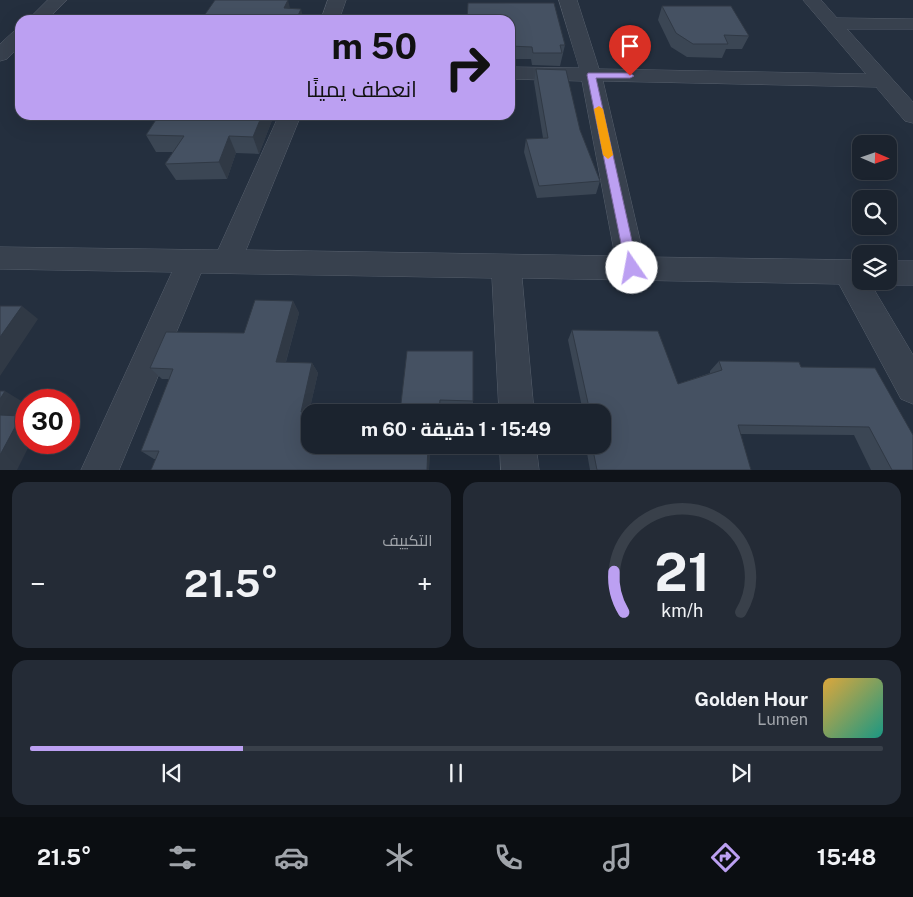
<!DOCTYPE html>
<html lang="ar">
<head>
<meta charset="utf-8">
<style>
	:root { --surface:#1b232e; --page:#242b36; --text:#f1f3f6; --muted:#a0a4aa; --line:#39404a; --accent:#bca0f2 }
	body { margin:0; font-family:"Public Sans",Cairo,sans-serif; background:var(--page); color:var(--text); direction:rtl; height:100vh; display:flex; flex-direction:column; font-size:19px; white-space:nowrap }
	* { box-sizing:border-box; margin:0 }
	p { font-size:16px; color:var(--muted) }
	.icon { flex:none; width:28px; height:28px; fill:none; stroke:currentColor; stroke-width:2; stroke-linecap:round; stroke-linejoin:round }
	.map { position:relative; height:470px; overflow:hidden; direction:ltr }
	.details { display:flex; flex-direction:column; gap:12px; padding:12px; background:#0f1319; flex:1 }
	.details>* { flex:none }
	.top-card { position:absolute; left:15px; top:15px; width:500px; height:105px; border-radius:15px; box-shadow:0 5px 20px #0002,0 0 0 1px var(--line); direction:rtl; background:#bca0f2; color:#111; overflow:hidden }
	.needle { width:32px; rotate:92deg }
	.tools { position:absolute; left:852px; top:135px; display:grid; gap:10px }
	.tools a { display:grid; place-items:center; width:45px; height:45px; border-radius:10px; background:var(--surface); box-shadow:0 5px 20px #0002,0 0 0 1px var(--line); font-size:25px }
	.speed { position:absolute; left:15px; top:389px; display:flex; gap:10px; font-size:25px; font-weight:700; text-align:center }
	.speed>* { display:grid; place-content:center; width:65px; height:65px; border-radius:50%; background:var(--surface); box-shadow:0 5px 20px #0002,0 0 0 1px var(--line); line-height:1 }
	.speed .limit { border:8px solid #d22; background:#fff; color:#111 }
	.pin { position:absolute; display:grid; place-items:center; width:42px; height:42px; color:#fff; margin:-51px -21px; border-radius:50% 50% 50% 0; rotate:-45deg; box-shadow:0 0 5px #0007 }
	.pin .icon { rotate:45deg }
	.me { position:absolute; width:55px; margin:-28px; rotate:348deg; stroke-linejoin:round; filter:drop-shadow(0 0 4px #0008) }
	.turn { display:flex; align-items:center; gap:18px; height:105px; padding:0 15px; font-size:22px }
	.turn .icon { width:65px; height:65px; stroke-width:2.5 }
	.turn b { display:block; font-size:35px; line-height:42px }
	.big { font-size:38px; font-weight:700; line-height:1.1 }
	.details .widget { flex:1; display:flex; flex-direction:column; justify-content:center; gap:8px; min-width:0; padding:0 18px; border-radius:15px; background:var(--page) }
	.details .dial { align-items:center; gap:0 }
	.dial svg { height:130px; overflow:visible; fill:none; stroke:var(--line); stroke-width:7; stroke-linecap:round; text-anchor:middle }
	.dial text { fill:var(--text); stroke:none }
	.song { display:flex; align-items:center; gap:15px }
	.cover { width:60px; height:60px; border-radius:8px; background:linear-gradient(135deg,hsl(40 70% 55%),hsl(170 70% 35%)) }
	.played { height:5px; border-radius:2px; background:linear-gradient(90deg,var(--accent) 25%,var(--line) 25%) }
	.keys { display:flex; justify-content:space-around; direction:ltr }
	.heat { display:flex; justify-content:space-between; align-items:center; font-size:28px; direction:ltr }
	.details .tiles { flex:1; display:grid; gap:12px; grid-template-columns:1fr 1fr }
	.widget:last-child { grid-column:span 2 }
	.trip { position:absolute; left:301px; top:404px; width:310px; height:50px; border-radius:15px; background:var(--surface); box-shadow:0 5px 20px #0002,0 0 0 1px var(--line); font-weight:700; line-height:50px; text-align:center; direction:rtl }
	.menu { display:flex; height:80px; justify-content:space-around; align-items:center; background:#0b0e12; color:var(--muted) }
	.menu .icon { width:35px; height:35px }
	.menu .active { color:var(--accent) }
	.menu b { font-size:22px; color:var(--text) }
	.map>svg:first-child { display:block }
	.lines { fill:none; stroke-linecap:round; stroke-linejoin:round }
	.minor-casing { stroke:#565f6c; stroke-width:1 }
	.minor { fill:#38414e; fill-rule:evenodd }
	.wall { fill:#3b4654 }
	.shaded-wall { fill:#303945 }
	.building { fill:#455162; stroke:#303945 }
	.route { fill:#bca0f2; stroke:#7a689d }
	.slow { fill:#f59e0b }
</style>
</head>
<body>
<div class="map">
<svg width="913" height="470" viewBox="0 0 913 470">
	<rect width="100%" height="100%" fill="#242f3e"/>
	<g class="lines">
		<!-- minor casing -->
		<g class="minor-casing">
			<g id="minor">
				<path d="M48,0H67L47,20H28Z"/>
				<path d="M328,0H346L339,20H321Z"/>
				<path d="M559,0H577L599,69L866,74L803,0H821L837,18L913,19V29H847L913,102V123L905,121L876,87L603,81L644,257L861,260V281H869L913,355V404L901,399L839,284L522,278L534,412H499L492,278L201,273L119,470H81L172,272L0,269V247L218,250L279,115H301L246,250L615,256L582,81L510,79V67L579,68Z"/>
				<path d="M20,30V46L7,59L0,61V44L13,32Z"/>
				<path d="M889,261H913V285H889L879,282L889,281Z"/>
				<path d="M500,445H536L539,470H501Z"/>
			</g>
		</g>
		<!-- minor -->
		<use href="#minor" class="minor"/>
	</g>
	<!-- wall -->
	<g class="wall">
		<path d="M662,6L749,36L742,49H726L722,58L687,57L671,47L658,20Z"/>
		<path d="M510,20L565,45L560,66L532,65L531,59H510Z"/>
		<path d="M536,69L580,130L600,181L596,194L537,198L524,152L526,139L543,138L534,82Z"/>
		<path d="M274,115L259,154L236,153L227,179L176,180L165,164L173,152H156L146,135Z"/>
		<path d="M293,301L299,313L286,362L312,363L318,373L309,412L430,445L429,470H151L156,459H154L141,451L169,379H162L150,368L244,333Z"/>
		<path d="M572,330L678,384L710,373V371L719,361L801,367L875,368L913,470H871L854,435L740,434L751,470H590L587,453L590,448V445H602V412H583L568,340Z"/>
		<path d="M407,351L473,401V410H441Z"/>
	</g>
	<!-- shaded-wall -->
	<g class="shaded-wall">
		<path d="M288,0L292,16L284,8Z"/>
		<path d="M301,9L304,20H296Z"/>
		<path d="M262,115H274L259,154L253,137Z"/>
		<path d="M229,136L236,153L227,179L219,162Z"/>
		<path d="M293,301L299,313L283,372L276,362Z"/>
		<path d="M22,306L38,319L0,376V337Z"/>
		<path d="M312,363L318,373L307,421L301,412Z"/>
		<path d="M5,391L23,402L10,425L0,420V399Z"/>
		<path d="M21,416L26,418V442H31L17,470H0V455Z"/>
		<path d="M428,445H430L429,470H427Z"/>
	</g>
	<!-- building -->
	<g class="building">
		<path d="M215,0H288L284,8L301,9L296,20H201Z"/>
		<path d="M468,3H554L565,45H560L562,53H533L532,47L510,46V20H467Z"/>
		<path d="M662,6H731L749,36L724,35L728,44H693L676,33Z"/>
		<path d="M536,69L566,70L580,130L600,181L539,186L526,139L548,138Z"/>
		<path d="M159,115H262L253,137L229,136L219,162L165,164L184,136L146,135Z"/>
		<path d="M255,300L293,301L276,362L312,363L301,412H313H310V445H428L427,470H151L159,451H141L173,369L150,368L166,332L244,333Z"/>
		<path d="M0,306H22L0,337Z"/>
		<path d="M572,330L658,331L678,384L722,370L719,361L799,362L801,367L875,368L913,435V470H892L869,427L738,425L751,470H597L592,445H602V412H590Z"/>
		<path d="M407,351H473V401L440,400L439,412H400Z"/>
		<path d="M0,391H5L0,399Z"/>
		<path d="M0,415L21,416L0,455Z"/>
	</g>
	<!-- route -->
	<path class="route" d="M588,73H630L634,76L630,78H596L638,268L637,271H628L626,268L587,75Z"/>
	<!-- slow -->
	<path class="slow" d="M599,106L603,109L613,155L608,159L603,155L594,109Z"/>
</svg>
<div class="tools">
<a><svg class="needle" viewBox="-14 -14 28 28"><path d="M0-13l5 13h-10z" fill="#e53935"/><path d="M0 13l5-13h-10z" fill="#a0a4aa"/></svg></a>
<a><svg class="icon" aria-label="search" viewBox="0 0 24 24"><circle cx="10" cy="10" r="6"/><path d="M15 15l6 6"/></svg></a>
<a><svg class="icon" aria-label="layers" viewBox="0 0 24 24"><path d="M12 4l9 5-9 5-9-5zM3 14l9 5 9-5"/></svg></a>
</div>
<div class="speed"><div class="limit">30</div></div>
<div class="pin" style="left:630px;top:76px;background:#d93025"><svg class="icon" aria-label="arrive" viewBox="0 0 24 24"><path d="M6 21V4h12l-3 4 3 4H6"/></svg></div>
<svg class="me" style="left:632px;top:268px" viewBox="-20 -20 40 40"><circle r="19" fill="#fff"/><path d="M0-13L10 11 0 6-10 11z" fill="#bca0f2"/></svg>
<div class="trip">15:49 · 1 دقيقة · 60 m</div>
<div class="top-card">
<div class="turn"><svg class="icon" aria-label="right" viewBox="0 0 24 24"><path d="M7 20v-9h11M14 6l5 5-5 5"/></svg><div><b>50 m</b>انعطف يمينًا</div></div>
</div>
</div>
<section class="details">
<div class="tiles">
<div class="widget dial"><svg viewBox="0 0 100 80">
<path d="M14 69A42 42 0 1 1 86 69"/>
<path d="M14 69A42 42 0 0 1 8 44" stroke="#bca0f2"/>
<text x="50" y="56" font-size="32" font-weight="700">21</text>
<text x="50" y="72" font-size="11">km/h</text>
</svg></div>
<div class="widget"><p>التكييف</p>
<div class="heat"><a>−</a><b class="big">21.5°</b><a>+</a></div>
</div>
<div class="widget">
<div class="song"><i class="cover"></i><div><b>Golden Hour</b><p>Lumen</p></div></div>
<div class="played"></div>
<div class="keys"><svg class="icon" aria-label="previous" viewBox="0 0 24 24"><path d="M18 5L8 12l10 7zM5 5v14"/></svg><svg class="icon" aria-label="pause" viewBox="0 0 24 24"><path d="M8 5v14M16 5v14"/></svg><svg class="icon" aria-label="next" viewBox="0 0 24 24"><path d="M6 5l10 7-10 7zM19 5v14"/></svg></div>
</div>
</div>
</section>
<nav class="menu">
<b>15:48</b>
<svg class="icon active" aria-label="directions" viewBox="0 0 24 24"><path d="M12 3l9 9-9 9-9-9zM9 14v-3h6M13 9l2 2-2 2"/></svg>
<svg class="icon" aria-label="music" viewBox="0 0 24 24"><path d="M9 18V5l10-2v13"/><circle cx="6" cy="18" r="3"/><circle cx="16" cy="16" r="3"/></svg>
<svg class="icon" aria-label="phone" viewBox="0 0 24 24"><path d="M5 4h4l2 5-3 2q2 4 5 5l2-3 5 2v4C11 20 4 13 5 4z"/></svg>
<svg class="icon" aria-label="climate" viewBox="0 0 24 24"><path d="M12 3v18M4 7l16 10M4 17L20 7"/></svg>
<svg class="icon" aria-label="car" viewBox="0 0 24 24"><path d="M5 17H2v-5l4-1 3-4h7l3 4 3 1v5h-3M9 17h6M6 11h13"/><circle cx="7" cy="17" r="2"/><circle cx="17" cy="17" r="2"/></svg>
<svg class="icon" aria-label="filters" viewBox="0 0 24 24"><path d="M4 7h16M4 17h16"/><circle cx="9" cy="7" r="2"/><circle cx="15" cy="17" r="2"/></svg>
<b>21.5°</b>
</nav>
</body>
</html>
